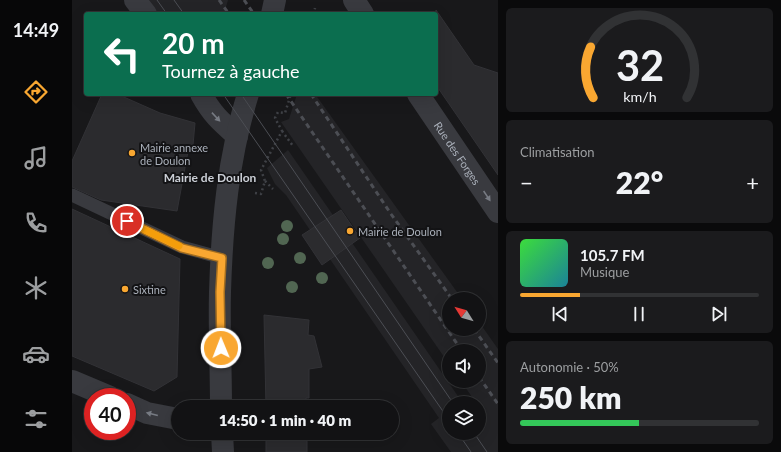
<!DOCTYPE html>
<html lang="fr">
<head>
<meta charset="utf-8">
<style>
	:root { --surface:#121214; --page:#1b1b1d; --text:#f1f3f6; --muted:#9c9ea0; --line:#313234; --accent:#f9a731 }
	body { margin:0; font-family:Lato,sans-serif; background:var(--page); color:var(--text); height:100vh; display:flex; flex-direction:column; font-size:15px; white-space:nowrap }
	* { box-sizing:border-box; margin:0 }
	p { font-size:13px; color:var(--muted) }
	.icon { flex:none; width:22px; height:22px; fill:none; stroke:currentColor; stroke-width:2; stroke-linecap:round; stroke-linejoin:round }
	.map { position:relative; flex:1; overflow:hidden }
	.details { display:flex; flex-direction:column; gap:8px; padding:8px; background:#0a0a0b; width:283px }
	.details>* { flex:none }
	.banner { position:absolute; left:12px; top:12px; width:354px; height:84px; border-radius:4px; box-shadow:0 4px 16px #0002,0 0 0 1px var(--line); background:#0b6e4f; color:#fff; overflow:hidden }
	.needle { width:26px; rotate:307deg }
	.buttons { position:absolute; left:370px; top:292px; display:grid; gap:8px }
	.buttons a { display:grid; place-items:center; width:44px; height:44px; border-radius:50%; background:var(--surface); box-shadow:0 4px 16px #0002,0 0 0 1px var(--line); font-size:20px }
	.speed { position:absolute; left:12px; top:388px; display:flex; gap:8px; font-size:20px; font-weight:700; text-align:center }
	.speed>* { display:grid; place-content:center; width:52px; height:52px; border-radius:50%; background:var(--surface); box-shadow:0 4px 16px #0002,0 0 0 1px var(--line); line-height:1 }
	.speed .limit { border:6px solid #d22; background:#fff; color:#111 }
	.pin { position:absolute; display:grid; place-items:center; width:34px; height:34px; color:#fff; margin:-17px; border:2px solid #fff; border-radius:50%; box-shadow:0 1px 4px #0007 }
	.me { position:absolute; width:44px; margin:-22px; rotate:359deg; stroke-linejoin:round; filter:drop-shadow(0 0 3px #0008) }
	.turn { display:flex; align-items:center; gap:14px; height:84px; padding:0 12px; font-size:18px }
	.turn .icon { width:52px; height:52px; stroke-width:2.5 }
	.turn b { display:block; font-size:28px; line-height:34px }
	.big { font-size:30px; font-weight:800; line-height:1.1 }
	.details .card { flex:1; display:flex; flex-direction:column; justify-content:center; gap:6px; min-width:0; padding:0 14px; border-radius:6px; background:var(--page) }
	.details .dial { align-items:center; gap:0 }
	.dial svg { height:104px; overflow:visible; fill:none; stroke:var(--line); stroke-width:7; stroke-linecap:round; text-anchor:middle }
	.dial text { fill:var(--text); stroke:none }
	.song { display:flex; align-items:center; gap:12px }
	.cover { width:48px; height:48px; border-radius:6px; background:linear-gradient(135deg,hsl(120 70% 55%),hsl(190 70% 35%)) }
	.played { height:4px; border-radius:2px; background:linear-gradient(90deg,var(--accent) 25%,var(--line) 25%) }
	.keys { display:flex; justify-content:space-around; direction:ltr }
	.heat { display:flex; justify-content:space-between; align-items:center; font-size:22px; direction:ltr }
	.charge { height:6px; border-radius:3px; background:linear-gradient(90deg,#34c759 50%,var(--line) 0) }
	.trip { position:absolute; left:99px; top:400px; width:228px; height:40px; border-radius:20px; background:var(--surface); box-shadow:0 4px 16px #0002,0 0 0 1px var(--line); font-weight:800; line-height:40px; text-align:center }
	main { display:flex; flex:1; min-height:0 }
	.menu { display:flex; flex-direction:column; width:72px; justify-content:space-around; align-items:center; background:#070708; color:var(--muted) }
	.menu .icon { width:28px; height:28px }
	.menu .current { color:var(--accent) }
	.menu b { font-size:18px; color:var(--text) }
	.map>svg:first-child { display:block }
	.built { fill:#242427; fill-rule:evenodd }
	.building { fill:#2b2b2e; stroke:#323236 }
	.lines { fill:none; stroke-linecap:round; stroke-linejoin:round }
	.path { stroke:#3f4146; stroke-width:2.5; stroke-dasharray:2 3; stroke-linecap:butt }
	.service { stroke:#393a3f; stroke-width:13 }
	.minor { stroke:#393a3f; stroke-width:22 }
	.tertiary { stroke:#393a3f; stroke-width:22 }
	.tram { stroke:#4c4e54; stroke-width:1 }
	.rail { stroke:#4c4e54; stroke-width:3; stroke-dasharray:5 4; stroke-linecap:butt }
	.tree { fill:#516652 }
	.oneway { fill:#777b83 }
	.route-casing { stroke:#a26d20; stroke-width:10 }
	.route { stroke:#f9a731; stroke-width:7 }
	.slow { stroke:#f59e0b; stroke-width:7 }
	.poi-dot { fill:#f9a731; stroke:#131315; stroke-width:1.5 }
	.labels { text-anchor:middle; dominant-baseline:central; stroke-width:4; stroke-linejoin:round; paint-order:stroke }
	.poi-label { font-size:11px; fill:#aab0ba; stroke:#131315; text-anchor:start }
	.street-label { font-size:11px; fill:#aab0ba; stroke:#131315 }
	.neighbourhood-label { font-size:12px; font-weight:bold; fill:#cbcfd6; stroke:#131315 }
</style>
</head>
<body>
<main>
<nav class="menu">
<b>14:49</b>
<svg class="icon current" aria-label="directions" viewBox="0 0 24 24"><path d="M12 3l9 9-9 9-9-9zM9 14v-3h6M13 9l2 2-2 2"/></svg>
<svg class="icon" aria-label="music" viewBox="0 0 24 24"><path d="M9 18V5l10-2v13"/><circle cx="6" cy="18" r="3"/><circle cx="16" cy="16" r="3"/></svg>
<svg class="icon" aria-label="phone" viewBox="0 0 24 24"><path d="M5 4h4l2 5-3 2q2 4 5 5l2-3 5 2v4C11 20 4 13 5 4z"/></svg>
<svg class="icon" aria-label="climate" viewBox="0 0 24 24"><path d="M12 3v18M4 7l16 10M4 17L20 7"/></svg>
<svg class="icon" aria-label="car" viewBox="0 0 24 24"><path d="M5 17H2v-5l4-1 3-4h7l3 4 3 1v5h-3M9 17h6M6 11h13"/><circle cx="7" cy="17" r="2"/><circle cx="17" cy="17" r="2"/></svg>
<svg class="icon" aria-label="filters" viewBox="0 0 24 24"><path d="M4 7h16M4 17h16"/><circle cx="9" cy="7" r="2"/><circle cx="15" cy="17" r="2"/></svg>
</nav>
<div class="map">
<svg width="426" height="452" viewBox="0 0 426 452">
	<rect width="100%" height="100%" fill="#18181a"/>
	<!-- built -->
	<g class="built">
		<path d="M74,0H156L152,14H84Z"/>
		<path d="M225,94H243L390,299H377V329H407V322L426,349V452H379L359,424L367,418L214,195L203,184L195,168L216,150L390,402L400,397L389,381H407V351H377V364L209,122L217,119ZM377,403H407V433H377Z"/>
	</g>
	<!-- building -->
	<g class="building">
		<path d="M364,10L402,65L426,73V175L364,85Z"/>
		<path d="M30,94H45L88,113L123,123L121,145L117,146L105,211L29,200L0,187V161Z"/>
		<path d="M0,209L108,259L105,377L82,391L0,356Z"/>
		<path d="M269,210L288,238L250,265L230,235Z"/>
		<path d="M192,315L237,320L236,335L242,336L250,367L237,369V398H234V407H194Z"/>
		<rect x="194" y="433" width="41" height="19"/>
	</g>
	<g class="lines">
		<!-- path -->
		<g class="path">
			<path d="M236,14L242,13L243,8"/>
			<path d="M210,131L221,146"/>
			<path d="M193,181L201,189"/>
			<path d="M183,193L189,194L193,181L189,170L210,131L203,118L206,112L213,113L219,94"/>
		</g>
		<!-- service -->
		<path class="service" d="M0,195L110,247L150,258"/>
		<!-- minor -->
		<g class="minor">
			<path d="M63,0L74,14"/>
			<path d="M282,0L291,14"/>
			<path d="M129,94C140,114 148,121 165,136"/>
			<path id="s1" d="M346,94L426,212"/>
			<path d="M0,381L38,397"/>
			<path d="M55,404L75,413L106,419"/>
		</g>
		<!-- tertiary -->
		<g class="tertiary">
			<path d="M200,14L203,0"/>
			<path d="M149,407C149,369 147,330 148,292C150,225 156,158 176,94"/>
			<path d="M150,433L151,452"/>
		</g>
		<!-- tram -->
		<g class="tram">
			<path d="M85,0L95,14"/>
			<path d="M102,0L112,14"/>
			<path d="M151,94L377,420"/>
			<path d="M169,94L381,403"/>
			<path d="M386,433L399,452"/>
			<path d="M402,433L415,452"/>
		</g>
		<!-- rail -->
		<g class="rail">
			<path d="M147,0L157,14"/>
			<path d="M172,0L182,14"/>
			<path d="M214,94L390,351"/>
			<path d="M239,94L319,214L380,299"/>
			<path d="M402,329L426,363"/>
			<path d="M407,377L426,404"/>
		</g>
	</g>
	<!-- trees -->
	<g class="tree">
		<circle cx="215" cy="226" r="6"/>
		<circle cx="211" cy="239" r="6"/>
		<circle cx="228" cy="258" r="6"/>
		<circle cx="196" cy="263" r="6"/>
		<circle cx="250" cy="278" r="6"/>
		<circle cx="220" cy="287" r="6"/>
	</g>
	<!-- one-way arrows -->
	<defs><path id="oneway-solid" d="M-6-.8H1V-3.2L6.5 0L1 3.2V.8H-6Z"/></defs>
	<g class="oneway">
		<use href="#oneway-solid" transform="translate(144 117) rotate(47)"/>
		<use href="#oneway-solid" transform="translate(415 196) rotate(56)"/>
		<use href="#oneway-solid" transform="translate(80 414) rotate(-166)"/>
	</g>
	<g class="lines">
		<!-- route casing -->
		<g class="route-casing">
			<path id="route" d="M55,221L110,248L150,258L148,292L149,348"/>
		</g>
		<!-- route -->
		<use href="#route" class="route"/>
		<!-- slow -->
		<path class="slow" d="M73,230L107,246"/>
	</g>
	<!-- markers -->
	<g class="poi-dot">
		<circle cx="60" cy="153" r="4"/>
		<circle cx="278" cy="231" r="4"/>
		<circle cx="53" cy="289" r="4"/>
	</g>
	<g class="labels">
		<!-- poi labels -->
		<g class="poi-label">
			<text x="68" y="147">Mairie annexe<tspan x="68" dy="13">de Doulon</tspan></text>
			<text x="286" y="231">Mairie de Doulon</text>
			<text x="61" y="289">Sixtine</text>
		</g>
		<!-- street labels -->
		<g class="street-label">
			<text stroke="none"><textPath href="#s1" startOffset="71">Rue des Forges</textPath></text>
		</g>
		<!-- neighbourhood labels -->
		<g class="neighbourhood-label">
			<text x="138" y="177">Mairie de Doulon</text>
		</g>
	</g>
</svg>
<div class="buttons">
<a><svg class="needle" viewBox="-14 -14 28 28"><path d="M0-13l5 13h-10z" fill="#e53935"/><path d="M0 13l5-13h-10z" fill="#9c9ea0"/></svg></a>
<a><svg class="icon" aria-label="sound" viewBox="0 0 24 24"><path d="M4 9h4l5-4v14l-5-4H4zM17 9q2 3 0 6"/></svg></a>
<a><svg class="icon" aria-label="layers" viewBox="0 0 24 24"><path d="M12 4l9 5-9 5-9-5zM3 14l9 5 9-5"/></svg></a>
</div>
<div class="speed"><div class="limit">40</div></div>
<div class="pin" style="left:55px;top:221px;background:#d93025"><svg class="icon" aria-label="arrive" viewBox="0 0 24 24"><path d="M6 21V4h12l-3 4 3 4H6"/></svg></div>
<svg class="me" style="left:149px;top:348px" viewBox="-20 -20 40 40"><circle r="17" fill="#f9a731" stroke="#fff" stroke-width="3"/><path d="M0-11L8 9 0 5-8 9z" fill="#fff"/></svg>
<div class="trip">14:50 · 1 min · 40 m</div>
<div class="banner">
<div class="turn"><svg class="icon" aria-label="left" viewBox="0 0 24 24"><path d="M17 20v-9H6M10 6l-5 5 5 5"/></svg><div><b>20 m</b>Tournez à gauche</div></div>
</div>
</div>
<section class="details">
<div class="card dial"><svg viewBox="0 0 100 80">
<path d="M14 69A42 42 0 1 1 86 69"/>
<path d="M14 69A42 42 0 0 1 12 30" stroke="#f9a731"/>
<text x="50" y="56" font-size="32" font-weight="700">32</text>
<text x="50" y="72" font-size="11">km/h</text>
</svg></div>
<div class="card"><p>Climatisation</p>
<div class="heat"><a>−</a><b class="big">22°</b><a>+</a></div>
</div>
<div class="card">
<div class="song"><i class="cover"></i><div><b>105.7 FM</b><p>Musique</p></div></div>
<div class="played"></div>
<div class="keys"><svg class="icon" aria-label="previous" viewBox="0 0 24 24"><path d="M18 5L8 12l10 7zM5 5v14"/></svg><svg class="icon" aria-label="pause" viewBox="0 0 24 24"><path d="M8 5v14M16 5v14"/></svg><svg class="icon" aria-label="next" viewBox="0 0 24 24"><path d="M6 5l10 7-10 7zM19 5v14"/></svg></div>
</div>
<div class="card"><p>Autonomie · 50%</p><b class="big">250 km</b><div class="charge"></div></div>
</section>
</main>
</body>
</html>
